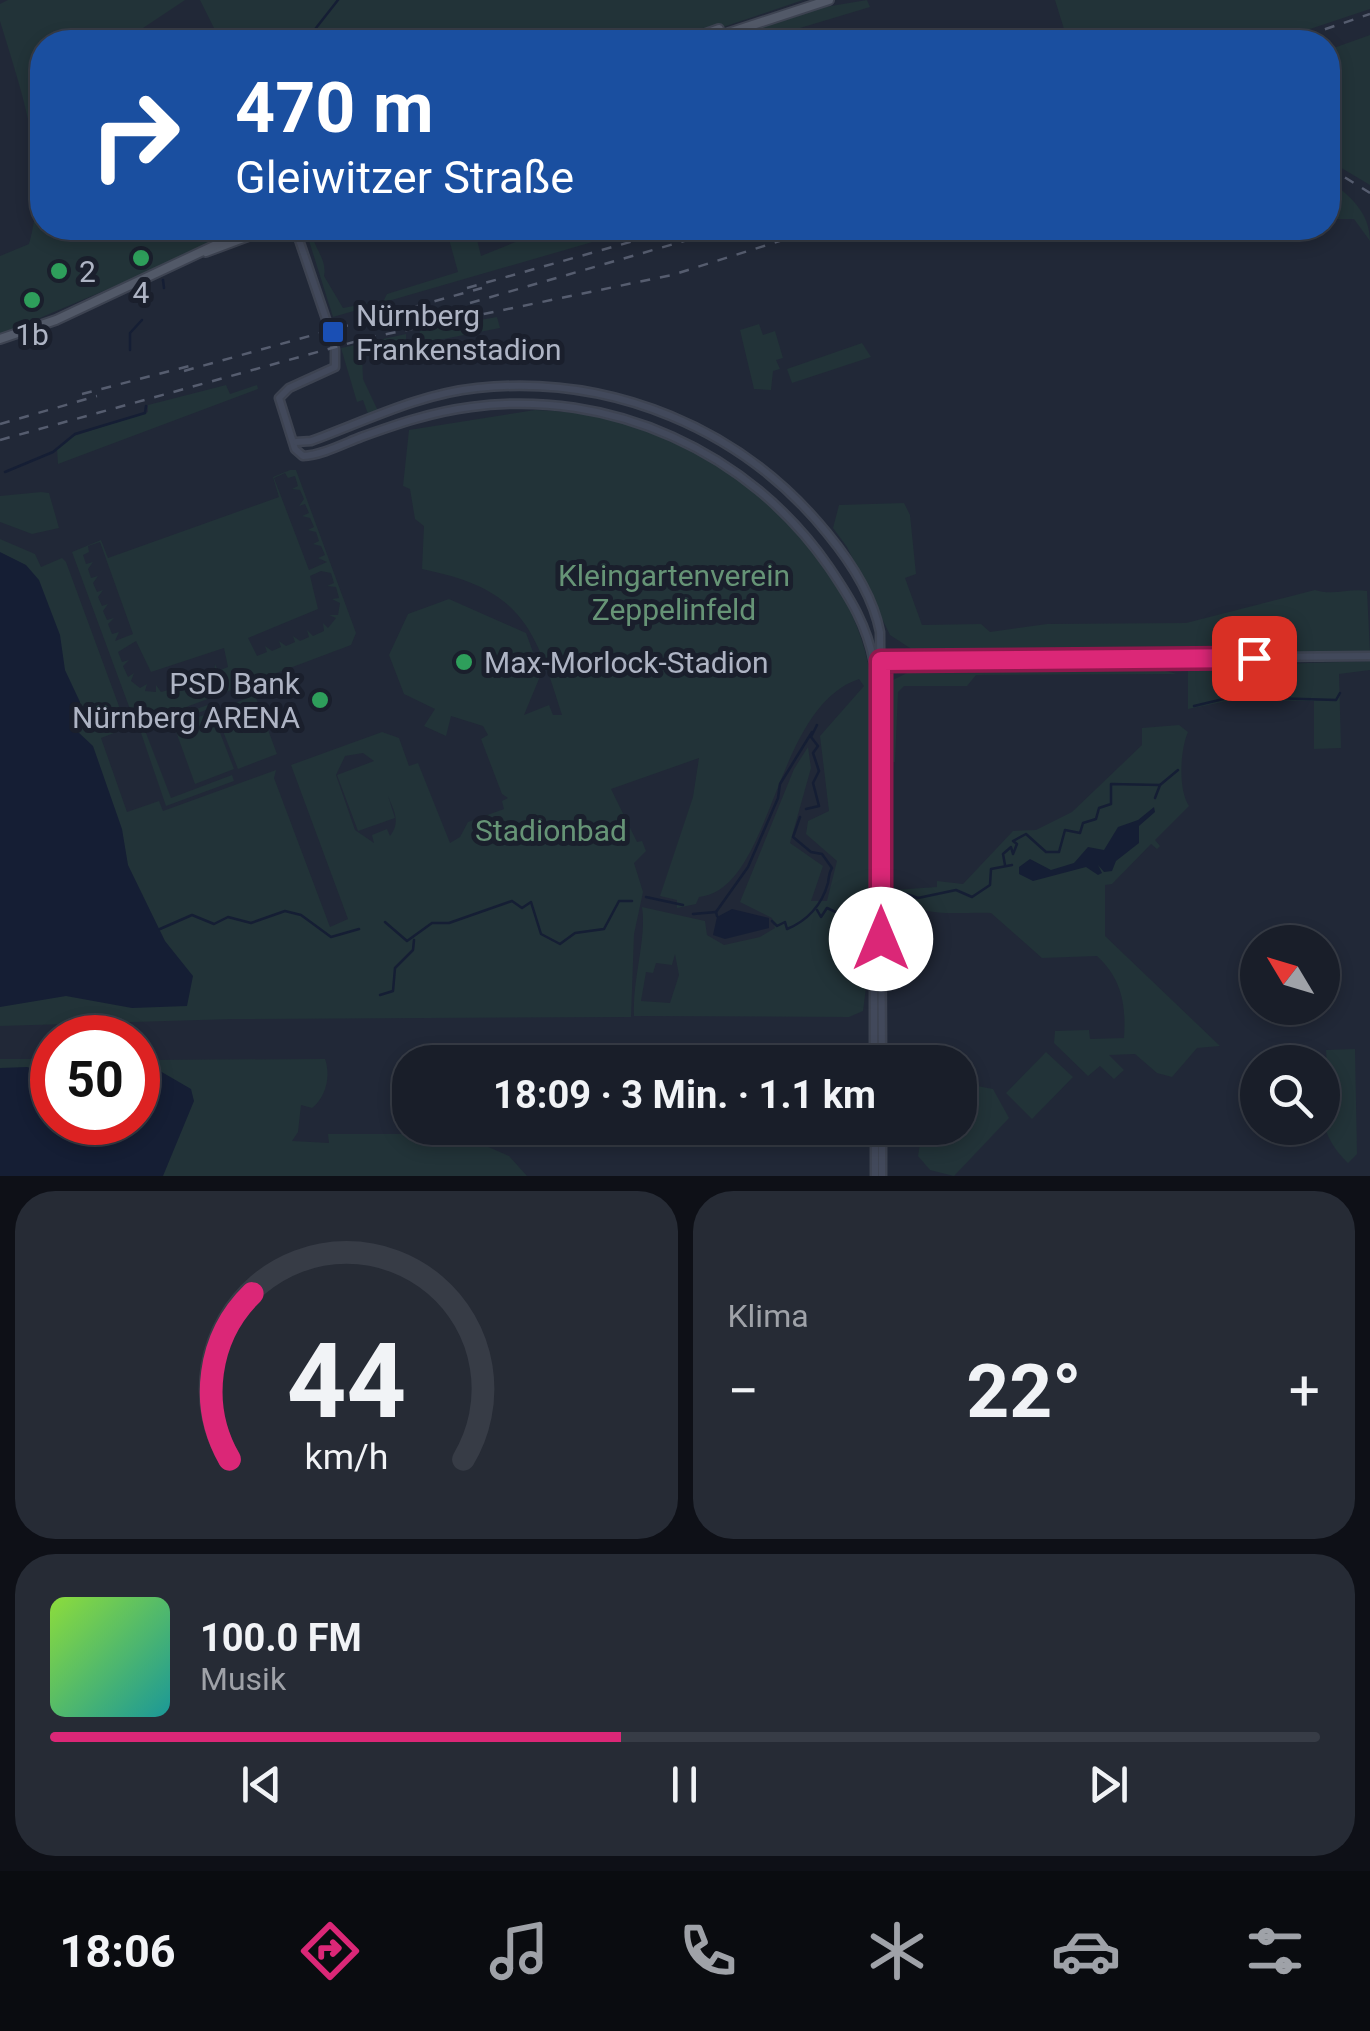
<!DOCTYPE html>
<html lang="de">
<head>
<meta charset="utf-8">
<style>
	:root { --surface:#191e29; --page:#262b35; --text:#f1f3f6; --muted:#9fa2a8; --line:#373c46; --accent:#db2777 }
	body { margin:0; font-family:Roboto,sans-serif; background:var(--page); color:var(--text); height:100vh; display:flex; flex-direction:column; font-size:38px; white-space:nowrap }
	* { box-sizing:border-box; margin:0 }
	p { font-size:32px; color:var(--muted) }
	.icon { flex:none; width:55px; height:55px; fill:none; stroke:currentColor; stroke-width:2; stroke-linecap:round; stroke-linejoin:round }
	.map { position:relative; height:1176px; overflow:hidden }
	.details { display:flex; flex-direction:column; gap:15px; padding:15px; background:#0e1017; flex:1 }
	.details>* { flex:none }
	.top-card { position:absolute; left:30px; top:30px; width:1310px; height:210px; border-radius:40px; box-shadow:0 5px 15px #0003,0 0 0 2px var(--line); background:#1a4fa0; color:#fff; overflow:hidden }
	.needle { width:65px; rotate:308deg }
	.controls { position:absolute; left:1240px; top:925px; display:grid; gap:20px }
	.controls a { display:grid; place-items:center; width:100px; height:100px; border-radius:50%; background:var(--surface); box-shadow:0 5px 15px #0003,0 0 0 2px var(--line); font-size:50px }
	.speed { position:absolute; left:30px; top:1015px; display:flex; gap:20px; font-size:50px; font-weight:700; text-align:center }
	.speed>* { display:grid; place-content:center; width:130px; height:130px; border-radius:50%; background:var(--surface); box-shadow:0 5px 15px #0003,0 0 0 2px var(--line); line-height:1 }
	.speed .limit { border:15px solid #d22; background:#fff; color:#111 }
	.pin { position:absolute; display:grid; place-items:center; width:85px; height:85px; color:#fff; margin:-42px; border-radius:20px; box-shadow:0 5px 15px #0006 }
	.me { position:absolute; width:110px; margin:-55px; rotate:0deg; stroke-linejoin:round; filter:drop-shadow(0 0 8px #0008) }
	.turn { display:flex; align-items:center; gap:35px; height:210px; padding:0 40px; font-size:45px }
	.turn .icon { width:130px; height:130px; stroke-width:2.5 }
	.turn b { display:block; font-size:70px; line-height:85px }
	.big { font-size:75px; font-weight:700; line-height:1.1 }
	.details .tile { flex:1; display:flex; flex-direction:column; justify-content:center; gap:15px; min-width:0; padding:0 35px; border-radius:40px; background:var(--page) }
	.details .dial { align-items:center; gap:0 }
	.dial svg { height:260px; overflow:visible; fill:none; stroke:var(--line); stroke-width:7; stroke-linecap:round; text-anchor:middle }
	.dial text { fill:var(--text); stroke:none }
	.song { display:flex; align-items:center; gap:30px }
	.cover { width:120px; height:120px; border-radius:15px; background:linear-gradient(135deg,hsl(90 70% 55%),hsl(180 70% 35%)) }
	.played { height:10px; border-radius:5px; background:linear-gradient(90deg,var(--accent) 45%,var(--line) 45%) }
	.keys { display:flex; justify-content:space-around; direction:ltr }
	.heat { display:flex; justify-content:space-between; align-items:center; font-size:55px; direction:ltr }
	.details .tiles { flex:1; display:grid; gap:15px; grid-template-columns:1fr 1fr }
	.tile:last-child { grid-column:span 2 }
	.trip { position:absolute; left:392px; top:1045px; width:585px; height:100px; border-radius:40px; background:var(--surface); box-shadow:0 5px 15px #0003,0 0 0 2px var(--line); font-weight:700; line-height:100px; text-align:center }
	.dock { display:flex; height:160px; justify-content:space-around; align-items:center; background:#0a0c10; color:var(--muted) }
	.dock .icon { width:70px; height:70px }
	.dock .selected { color:var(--accent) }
	.dock b { font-size:45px; color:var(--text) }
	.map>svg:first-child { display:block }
	.green { fill:#223338; fill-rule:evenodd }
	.water { fill:#151e34 }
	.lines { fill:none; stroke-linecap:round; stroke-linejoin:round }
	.stream { stroke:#151e34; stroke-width:2.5 }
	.secondary-tunnel { stroke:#363d4c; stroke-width:6; stroke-dasharray:6 3; stroke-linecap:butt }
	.secondary-casing { stroke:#3d4351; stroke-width:11 }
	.primary-casing { stroke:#3d4351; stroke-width:12 }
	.secondary { stroke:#42495b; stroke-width:6 }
	.primary { stroke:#525968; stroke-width:8 }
	.rail { stroke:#565d6f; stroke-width:2.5; stroke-dasharray:10 10; stroke-linecap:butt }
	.route-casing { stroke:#8e194d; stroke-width:25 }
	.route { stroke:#db2777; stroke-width:18 }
	.leisure-dot { fill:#2e9e5b; stroke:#1a1f2c; stroke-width:4 }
	.transit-dot { fill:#1a4fb4; stroke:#1a1f2c; stroke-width:4 }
	.labels { text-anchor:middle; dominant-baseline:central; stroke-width:10; stroke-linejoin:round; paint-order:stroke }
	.poi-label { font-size:30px; fill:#aeb4c4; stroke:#1a1f2c; text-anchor:start }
	.park-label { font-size:30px; fill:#669476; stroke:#1a1f2c }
</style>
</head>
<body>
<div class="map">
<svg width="1370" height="1176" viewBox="0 0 1370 1176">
	<rect width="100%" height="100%" fill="#212837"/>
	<!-- green -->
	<g class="green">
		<path d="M8,0H185L122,42H42V228H241L188,255L0,335V256L29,244C50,169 22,94 0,21V4Z"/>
		<path d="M200,0H803L679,42H221Z"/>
		<path d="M867,0L870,7L800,28L804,42H720L728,37L708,42L813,9Z"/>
		<path d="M1055,0H1370V9L1271,42H1068Z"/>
		<path d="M1370,35V185L1328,160V50Z"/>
		<path d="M1328,180C1350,195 1370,213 1370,241L1354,219H1328Z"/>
		<path d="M305,228H311C311,245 328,259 324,276L343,308L384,300L387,294L458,272L449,239L475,232L481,256L550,228H641L333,317Z"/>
		<path d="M497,317L500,328L413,345L421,330Z"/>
		<path d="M759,324L763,335L775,331L783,358L776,360L780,369L773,371L771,390L754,389L740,330Z"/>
		<path d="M406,334V344L362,354L363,379L378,411L368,414L363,400L357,402L341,348Z"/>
		<path d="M862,343L871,357L792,383L787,369Z"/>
		<path d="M226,385L230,394L257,385L258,389L58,464L57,449L71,437L148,412V405Z"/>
		<path d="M535,410C585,412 644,420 690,447C777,497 862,583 872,689L871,948L863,1011L849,1017L634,1016C632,980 647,938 642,907L705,921L707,935L724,945L760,937L775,928L772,918L740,902L794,769L808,747L811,768L790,843L823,866L811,901H827L837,861L806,834L808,821L829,811L820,736L864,686L859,679C772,708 774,889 699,897L696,904L677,908V900L660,896L693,797L699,758L611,789L637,842L642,841L646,851L634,863L643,892L634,934L631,1017L233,1019L0,1026V539L35,554L41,567L62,558L66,562L127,728L101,738L127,812L159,801L163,811L276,770L274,778L330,927L348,919L291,765L382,732L399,738L409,766L418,763L450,843L460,837L468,822L504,809L502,801L508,798L502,794L481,739L488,735L483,726L451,716L446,736L424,726L435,709L404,694L389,655L408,614L449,599L526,633L541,674L524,715L549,705L553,715H562C534,624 520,589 422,569L424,526L415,519L410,489L403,486L409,430ZM363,753L374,761L337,775L358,831L395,818L388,796C394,811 401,822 390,836L387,829L372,835L374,843L355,830L336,775L345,756ZM675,954L679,975L670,1003L641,1001L646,972L653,973L656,963L672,965Z"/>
		<path d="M290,470H296L356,633L351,645L141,724L134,720L72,552L101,540L108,558L279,497L273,477ZM285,473L288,478L295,476L298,486L292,489L300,490L304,499L299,506L305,504L309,513L302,516L310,518L314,527L308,530L316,532L319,541L313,544L321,546L325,555L318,558L327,562L309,570L274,478ZM100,542L133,634L115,641L119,632L112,634L108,624L114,618L107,620L103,611L108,604L102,606L98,597L103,590L97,592L93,583L98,576L91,578L88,569L93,562L86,564L83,555L89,552L88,546ZM321,571L331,573L334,583L327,586L336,587L339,598L332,599L340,603L338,615H329L336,618L328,628L323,623L324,631L313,636L307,630L309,637L300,641L293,636L295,642L286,646L279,641L281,647L272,651L265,646L267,652L257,656L248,638L318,609L310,576ZM136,641L151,672L224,648L228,667L218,671L215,664L214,673L204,677L198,671L200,678L191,682L188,675L186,683L177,687L174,680L172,689L161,692L156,685V692L145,691L147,684L140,688L131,681L134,673L128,677L123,666L129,660L122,662L118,652Z"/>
		<path d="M41,492L49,493L59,528L32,534L0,522V496Z"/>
		<path d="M904,503L910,515L916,574L905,578L922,625L981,624L990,632L1047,624L1186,623L1315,590C1333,596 1349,588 1367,591L1370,652H916L890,635L847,547L833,528L839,505Z"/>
		<path d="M1370,661V670L1339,674L1341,748L1314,749V701L1232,700L1188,709V667Z"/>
		<path d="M977,665H1144L1177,674L976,675L967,686H904L898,692L895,762H887L889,682L915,669Z"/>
		<path d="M255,695L277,754L238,769L215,711Z"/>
		<path d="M210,704L211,708L146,733L171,798L232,775L234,781L166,806L140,730Z"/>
		<path d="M212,712L234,769L195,784L174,726Z"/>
		<path d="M1179,725L1188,732C1180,750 1178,790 1189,806L1155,840L1160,846L1157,849L1151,844L1112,884L1105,885V936L1220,1046L1197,1048L1172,1077L1157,1073L1135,1054L1109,1055L1124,1070L1114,1079L1100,1066L1088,1076L1054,1043L1055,1031L1089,1030L1090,1039L1124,1038C1126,1007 1123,980 1097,956L1042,958L991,913C961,911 910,921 894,890L937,887V881L963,884L1013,831L1036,830L1072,812L1142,745V728Z"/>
		<path d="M1355,1049L1357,1154L1348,1163C1307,1122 1330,1099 1326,1050Z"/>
		<path d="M1046,1052L1073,1077L1032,1119L1006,1093Z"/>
		<path d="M0,1059H52V1122H138V1060L325,1059C331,1076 326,1097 312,1108L301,1105L298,1132L292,1141L329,1143L328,1134H447L461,1128L468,1138L509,1156L527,1176H0Z"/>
		<path d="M972,1085L993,1089L1009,1118L954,1176L930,1170L918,1156L922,1131L960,1128V1092Z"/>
	</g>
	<!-- water -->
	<g class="water">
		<path d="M0,552L26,565L39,580L60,635L65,670L80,702L77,731L93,746L122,829L128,865L165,941L193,976L187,1006L132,1008L66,996L0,1007Z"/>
		<path d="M1154,807L1155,812L1139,826V843L1116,861L1112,871L1104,872L1098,865L1102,873L1098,875L1086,867L1033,881L1019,874V867L1030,859L1051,870L1074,863L1088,847L1104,850L1118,827L1138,820Z"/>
		<path d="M732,909L769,918V928L725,939L713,935L717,917Z"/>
		<path d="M27,1067L52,1074V1122H138V1071H160L191,1089L194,1101L163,1176H0V1068Z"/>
	</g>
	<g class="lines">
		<!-- stream -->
		<g class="stream">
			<path d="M305,42L338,0"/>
			<path d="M163,280L164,288"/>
			<path d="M130,350V333L142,320"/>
			<path d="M5,472L53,452L75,434L145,413L146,406"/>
			<path d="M1194,706L1232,697L1336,700L1340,693"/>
			<path d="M1155,798L1160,785L1178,770"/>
			<path d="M806,809L819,806L813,783L819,771L813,753L818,746L811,737L817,725"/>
			<path d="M1005,865L1003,854L1011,847L1013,854L1017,844L1013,841L1026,834L1046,852H1059L1065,830L1080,833L1083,823L1096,819L1099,808L1111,804V784L1160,785"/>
			<path d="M904,893L918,898L956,890L972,897L990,885L991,869L1012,865"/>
			<path d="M646,897L683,905"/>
			<path d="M817,910L821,917L827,908L840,914L844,904L868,892"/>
			<path d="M716,912L748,867L778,798L780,784L812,732"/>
			<path d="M693,914L716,912L717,916"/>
			<path d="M772,921L777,926L785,922L787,929C807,921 822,905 828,883C829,877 829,872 832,868L822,854L811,852L793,837L800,817"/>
			<path d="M385,922L407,941L432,923H449L512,901L522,908L531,902L541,934L560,944L575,933L604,929L619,901H632"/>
			<path d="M160,929L192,915L214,924L228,917L251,923L285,911L301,915L331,937L359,929"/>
			<path d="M380,995L393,991L395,968L413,950L414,940"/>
		</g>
		<!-- secondary-tunnel -->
		<path class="secondary-tunnel" d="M326,319L335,349"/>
		<!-- secondary casing -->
		<g class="secondary-casing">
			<g id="secondary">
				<path d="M295,228L326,319"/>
				<path d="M335,349V367L289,388L279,398L295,449L303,456C322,455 343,444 361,437C397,424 432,412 471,407C610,388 750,452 829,567C850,598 867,625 874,663V1062"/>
				<path d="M296,442L311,441C366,421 419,394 477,388C611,374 742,428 827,533C850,561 873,596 880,632L882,1062"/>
				<path d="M881,661L1370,656"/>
				<path d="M875,1128V1176"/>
				<path d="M882,1128V1176"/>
			</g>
		</g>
		<!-- primary casing -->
		<g class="primary-casing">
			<g id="primary">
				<path d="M683,42L719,29"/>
				<path d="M701,42L829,0"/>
				<path d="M206,252L270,228"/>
				<path d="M0,339L56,320L252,228"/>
			</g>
		</g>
		<!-- secondary -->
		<use href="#secondary" class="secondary"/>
		<!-- primary -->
		<use href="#primary" class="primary"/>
		<!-- rail -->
		<g class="rail">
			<path d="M1287,42L1370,14"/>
			<path d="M1328,167L1370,193"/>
			<path d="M467,288L655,235"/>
			<path d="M470,303L729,228"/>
			<path d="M184,371L482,288"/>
			<path d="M82,394L193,365"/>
			<path d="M0,424L97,396"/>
			<path d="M0,440L368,338L672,275L821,228"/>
		</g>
	</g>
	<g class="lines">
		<!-- route casing -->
		<g class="route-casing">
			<path id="route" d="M881,939V661L1254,658"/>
		</g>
		<!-- route -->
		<use href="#route" class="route"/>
	</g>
	<!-- markers -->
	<g class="leisure-dot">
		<circle cx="141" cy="258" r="10"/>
		<circle cx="59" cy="271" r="10"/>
		<circle cx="32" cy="300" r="10"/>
		<circle cx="464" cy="662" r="10"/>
		<circle cx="320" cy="700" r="10"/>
	</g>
	<rect class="transit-dot" x="321" y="320" width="24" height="24" rx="5"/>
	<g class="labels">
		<!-- poi labels -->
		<g class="poi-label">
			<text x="79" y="271">2</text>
			<text x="141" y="292" text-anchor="middle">4</text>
			<text x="356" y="315">Nürnberg<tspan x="356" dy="34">Frankenstadion</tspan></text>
			<text x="32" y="334" text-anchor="middle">1b</text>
			<text x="484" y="662">Max-Morlock-Stadion</text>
			<text x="300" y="683" text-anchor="end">PSD Bank<tspan x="300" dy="34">Nürnberg ARENA</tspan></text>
		</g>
		<!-- park labels -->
		<g class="park-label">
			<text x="674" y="575">Kleingartenverein<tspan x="674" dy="34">Zeppelinfeld</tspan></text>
			<text x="551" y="830">Stadionbad</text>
		</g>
	</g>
</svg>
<div class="controls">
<a><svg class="needle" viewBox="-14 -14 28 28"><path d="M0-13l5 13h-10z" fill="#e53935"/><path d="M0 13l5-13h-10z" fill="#9fa2a8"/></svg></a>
<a><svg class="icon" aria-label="search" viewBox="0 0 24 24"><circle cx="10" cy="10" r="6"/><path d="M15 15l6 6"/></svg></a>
</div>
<div class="speed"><div class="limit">50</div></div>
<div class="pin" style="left:1254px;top:658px;background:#d93025"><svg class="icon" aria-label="arrive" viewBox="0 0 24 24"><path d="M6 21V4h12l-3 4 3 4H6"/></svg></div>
<svg class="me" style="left:881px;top:939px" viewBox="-20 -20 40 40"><circle r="19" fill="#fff"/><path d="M0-13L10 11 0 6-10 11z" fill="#db2777"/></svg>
<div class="trip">18:09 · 3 Min. · 1.1 km</div>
<div class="top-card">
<div class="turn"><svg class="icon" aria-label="right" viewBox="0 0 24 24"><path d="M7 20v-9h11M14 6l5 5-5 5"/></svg><div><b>470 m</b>Gleiwitzer Straße</div></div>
</div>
</div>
<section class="details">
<div class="tiles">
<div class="tile dial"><svg viewBox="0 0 100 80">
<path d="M14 69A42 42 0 1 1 86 69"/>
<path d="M14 69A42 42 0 0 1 21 18" stroke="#db2777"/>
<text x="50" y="56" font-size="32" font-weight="700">44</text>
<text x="50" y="72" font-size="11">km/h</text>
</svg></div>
<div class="tile"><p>Klima</p>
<div class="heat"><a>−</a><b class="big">22°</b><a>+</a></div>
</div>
<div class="tile">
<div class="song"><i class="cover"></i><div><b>100.0 FM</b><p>Musik</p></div></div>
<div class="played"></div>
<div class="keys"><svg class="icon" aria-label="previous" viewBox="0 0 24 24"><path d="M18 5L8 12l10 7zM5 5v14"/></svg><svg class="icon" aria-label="pause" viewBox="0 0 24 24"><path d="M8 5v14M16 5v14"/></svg><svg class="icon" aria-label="next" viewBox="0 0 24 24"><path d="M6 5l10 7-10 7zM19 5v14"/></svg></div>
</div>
</div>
</section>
<nav class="dock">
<b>18:06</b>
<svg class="icon selected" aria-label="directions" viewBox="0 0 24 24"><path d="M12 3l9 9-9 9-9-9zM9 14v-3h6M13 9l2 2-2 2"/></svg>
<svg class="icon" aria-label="music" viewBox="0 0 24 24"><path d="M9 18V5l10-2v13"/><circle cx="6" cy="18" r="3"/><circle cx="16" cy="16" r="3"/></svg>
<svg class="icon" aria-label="phone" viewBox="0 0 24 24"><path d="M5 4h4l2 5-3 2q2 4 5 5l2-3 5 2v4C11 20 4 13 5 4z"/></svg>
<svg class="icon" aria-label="climate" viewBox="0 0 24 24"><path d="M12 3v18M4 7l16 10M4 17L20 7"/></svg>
<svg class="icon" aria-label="car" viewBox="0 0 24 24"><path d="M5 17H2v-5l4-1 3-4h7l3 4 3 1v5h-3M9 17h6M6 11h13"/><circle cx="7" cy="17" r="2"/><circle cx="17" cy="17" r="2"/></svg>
<svg class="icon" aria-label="filters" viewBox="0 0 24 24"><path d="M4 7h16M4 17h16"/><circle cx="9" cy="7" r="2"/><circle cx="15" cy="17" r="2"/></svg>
</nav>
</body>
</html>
